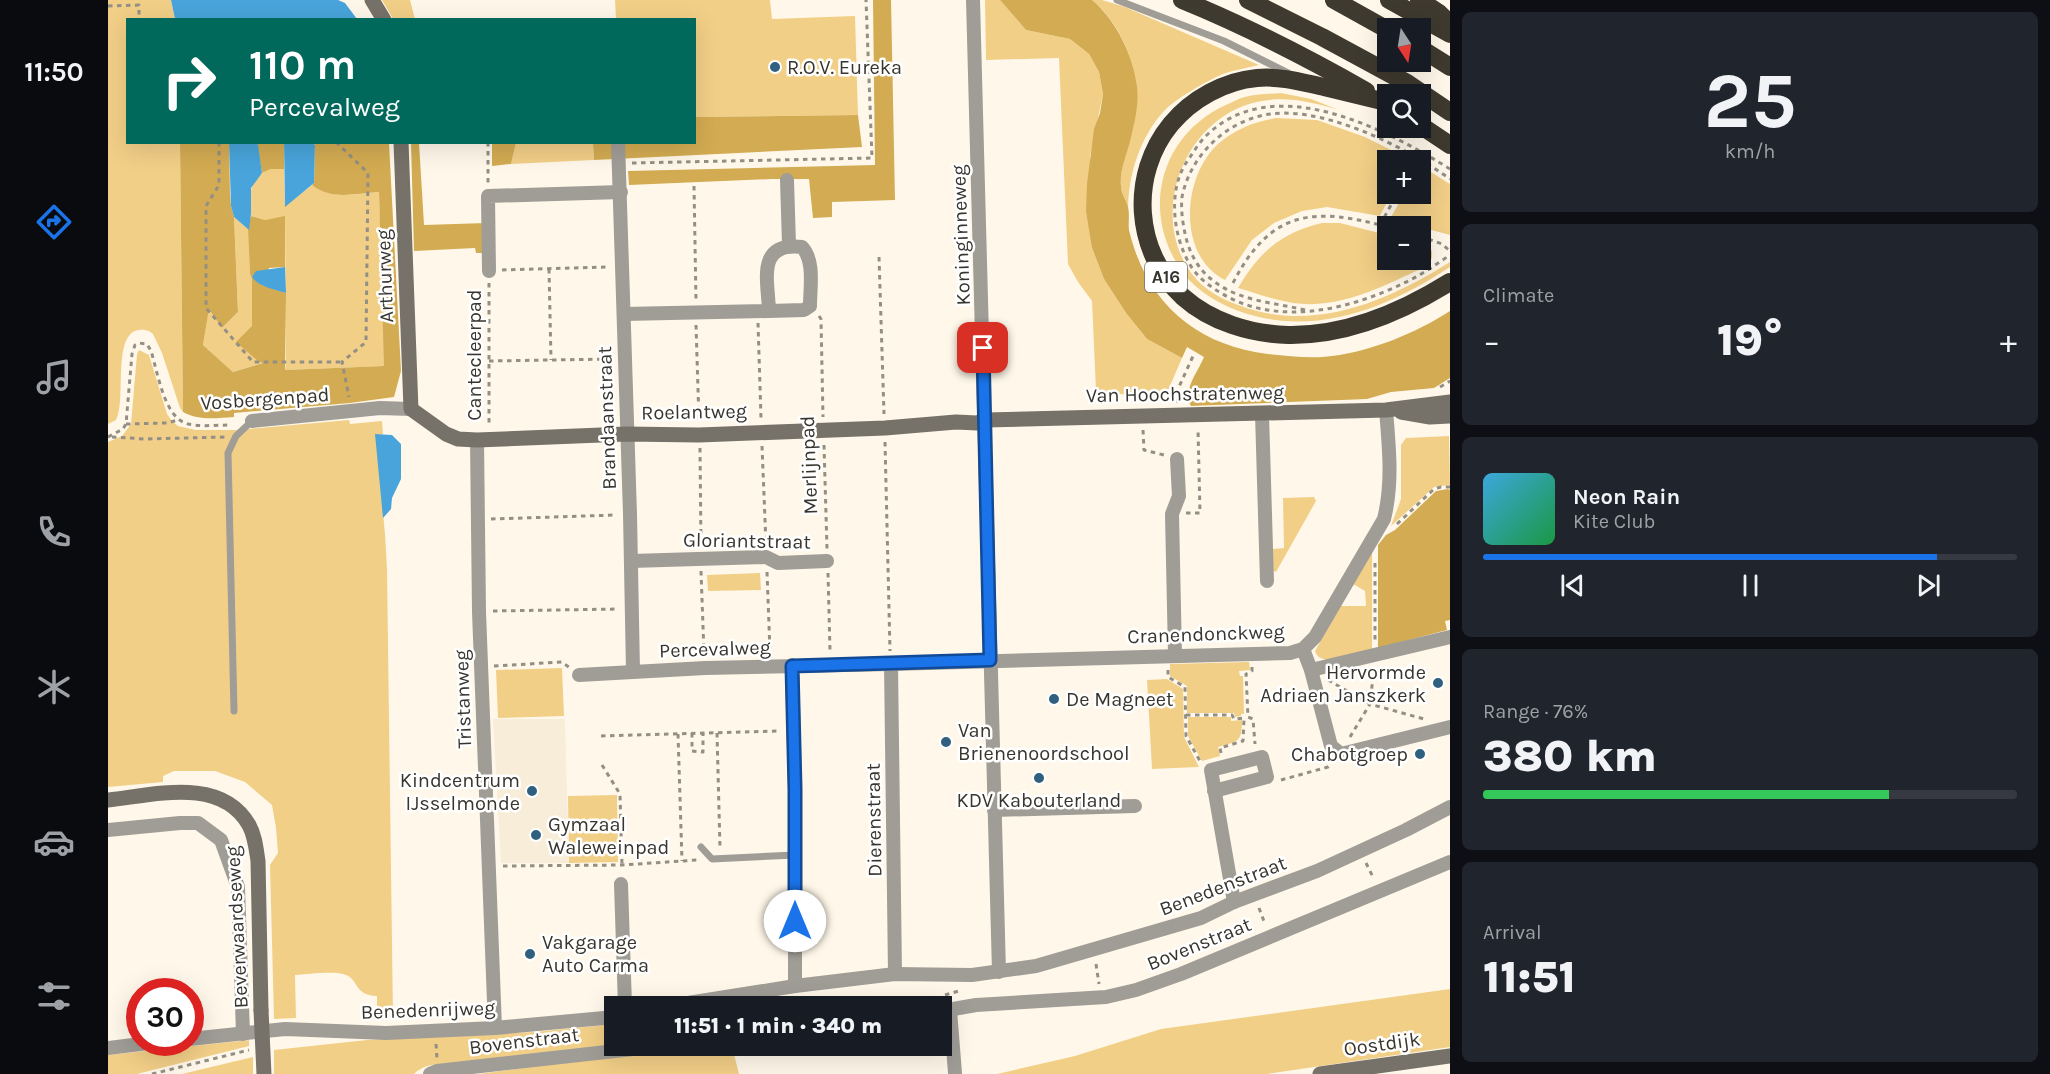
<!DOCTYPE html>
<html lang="en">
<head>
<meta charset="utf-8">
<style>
	:root { --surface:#171b24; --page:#20242c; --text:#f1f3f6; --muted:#9ea1a6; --line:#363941; --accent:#1a73e8 }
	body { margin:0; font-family:Karla,sans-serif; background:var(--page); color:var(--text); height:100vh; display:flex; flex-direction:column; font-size:22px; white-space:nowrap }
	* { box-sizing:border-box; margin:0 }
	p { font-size:20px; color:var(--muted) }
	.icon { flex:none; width:33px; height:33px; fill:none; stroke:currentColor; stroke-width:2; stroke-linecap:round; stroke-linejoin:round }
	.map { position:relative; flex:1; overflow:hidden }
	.details { display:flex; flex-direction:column; gap:12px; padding:12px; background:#0d0f14; width:600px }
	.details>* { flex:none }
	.banner { position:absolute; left:18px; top:18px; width:570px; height:126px; border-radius:0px; box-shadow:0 6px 24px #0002; background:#00695c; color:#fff; overflow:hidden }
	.needle { width:39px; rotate:168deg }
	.controls { position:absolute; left:1269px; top:18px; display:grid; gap:12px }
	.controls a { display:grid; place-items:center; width:54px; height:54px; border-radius:0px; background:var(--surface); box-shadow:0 6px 24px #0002; font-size:30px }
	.speed { position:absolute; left:18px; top:978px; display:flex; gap:12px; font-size:30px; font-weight:700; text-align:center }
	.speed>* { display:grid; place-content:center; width:78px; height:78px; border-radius:50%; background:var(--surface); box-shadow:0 6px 24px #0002; line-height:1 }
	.speed .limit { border:9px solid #d22; background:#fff; color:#111 }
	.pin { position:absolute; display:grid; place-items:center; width:51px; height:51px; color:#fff; margin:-26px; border-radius:12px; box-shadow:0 3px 9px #0006 }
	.me { position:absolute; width:66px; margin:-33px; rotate:0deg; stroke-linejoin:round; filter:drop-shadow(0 0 4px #0008) }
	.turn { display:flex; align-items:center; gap:21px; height:126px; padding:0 24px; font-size:27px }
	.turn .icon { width:78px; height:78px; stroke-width:2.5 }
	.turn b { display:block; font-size:42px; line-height:51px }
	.big { font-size:45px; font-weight:800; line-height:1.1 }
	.details .widget { flex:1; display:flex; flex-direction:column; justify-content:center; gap:9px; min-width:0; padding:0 21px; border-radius:9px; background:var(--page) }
	.details .dial { align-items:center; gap:0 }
	.dial b { font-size:78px; line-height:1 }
	.song { display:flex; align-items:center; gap:18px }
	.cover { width:72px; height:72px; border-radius:9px; background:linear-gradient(135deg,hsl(200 70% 55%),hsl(140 70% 35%)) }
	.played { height:6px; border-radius:3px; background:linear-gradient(90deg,var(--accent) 85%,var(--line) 85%) }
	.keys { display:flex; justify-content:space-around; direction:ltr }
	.heat { display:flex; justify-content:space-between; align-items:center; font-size:33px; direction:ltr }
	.charge { height:9px; border-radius:4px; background:linear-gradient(90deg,#34c759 76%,var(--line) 0) }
	.trip { position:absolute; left:496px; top:996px; width:348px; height:60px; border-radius:0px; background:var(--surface); box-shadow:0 6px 24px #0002; font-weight:800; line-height:60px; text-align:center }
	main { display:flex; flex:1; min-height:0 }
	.menu { display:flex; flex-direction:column; width:108px; justify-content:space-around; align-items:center; background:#090b0e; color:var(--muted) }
	.menu .icon { width:42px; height:42px }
	.menu .current { color:var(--accent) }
	.menu b { font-size:27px; color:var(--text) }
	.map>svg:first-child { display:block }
	.built { fill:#f8edd8 }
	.green { fill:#f2cf87 }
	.forest { fill:#d3ab52 }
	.water { fill:#48a4da }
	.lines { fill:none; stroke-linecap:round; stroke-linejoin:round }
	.path { stroke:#948f85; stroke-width:3; stroke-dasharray:4.5 4.5; stroke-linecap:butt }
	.lane { stroke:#a09d97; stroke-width:7 }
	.street { stroke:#a09d97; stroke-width:14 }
	.secondary { stroke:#767269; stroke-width:15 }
	.highway { stroke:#3f3a2f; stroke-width:18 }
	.secondary-bridge { stroke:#767269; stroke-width:15 }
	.route-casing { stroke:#114b97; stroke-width:15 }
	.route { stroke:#1a73e8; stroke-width:10 }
	.poi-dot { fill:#30607f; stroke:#fff; stroke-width:2 }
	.labels { text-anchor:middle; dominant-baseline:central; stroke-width:5; stroke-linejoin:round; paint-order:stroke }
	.shield { fill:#fff; stroke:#74726d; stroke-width:1.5 }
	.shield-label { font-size:18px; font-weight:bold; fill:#38352f }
	.poi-label { font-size:20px; fill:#38352f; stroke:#fff; text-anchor:start }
	.street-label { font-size:20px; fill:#38352f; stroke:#fff }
</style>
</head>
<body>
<main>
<nav class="menu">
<b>11:50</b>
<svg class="icon current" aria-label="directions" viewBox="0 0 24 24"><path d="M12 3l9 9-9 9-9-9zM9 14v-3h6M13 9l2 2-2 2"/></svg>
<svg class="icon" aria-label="music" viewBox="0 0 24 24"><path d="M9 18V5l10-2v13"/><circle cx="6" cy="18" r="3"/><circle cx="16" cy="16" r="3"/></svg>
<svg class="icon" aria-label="phone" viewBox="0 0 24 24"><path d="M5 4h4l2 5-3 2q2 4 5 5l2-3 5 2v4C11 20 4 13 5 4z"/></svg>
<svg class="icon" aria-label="climate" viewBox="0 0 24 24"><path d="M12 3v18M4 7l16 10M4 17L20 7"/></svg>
<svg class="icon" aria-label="car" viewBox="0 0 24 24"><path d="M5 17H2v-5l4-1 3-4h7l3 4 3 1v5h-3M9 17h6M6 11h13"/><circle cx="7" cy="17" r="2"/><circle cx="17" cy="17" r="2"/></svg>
<svg class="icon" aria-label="filters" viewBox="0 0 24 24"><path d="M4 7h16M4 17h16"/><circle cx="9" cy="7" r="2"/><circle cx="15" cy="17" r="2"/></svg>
</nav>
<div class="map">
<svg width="1342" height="1074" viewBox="0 0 1342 1074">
	<rect width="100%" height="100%" fill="#fff8ea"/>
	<!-- built -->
	<path class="built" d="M385,719H457L461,863H393Z"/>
	<!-- green -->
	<g class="green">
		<path d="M0,0H63L67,19L20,20V142L72,143L75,412L72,408L54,353L45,334L41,331C0,319 20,399 8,420L0,424Z"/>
		<path d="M274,0H302L307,19H285Z"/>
		<path d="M507,0H662L664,19L747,16L750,115L587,117L586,20L508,19Z"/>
		<path d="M877,0H892L918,30L962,39L981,54L991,72L995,94L982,156L984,248L996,279L1018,313L1039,339L1074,358L1058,395H1021L988,391L984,301L970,282L960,264L951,58L878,60Z"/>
		<path d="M984,0H994L1017,7L1151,65C1139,68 1126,70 1115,74C1099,81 1067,99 1056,111C1032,137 1020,175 1020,210C1018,202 1015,195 1013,188C1010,167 1025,137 1027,116C1033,75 1017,27 984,0Z"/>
		<path d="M1173,93L1203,99L1231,110C1200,101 1169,94 1138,105C1072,128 1042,218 1084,274C1096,290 1115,300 1133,306C1206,333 1280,301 1342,262V267C1279,309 1203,339 1128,310C1110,303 1089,291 1076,274C1031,214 1051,134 1120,104C1125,102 1131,98 1137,97C1148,94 1161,94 1173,93Z"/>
		<path d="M1168,118L1209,120L1257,137L1301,159V160H1280V194H1283L1272,216L1219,207L1194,211L1166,223L1144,240L1117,280C1069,256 1074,177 1110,144C1127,129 1146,122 1168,118Z"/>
		<path d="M408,143H485L486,160L403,164Z"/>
		<path d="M1313,166L1342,184V235L1282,219L1296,194H1312Z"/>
		<path d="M163,169H176L177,206L204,185C224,200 247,194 271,192L277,366L177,370L178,363L177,217L157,220L143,216C143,194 138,179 163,169Z"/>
		<path d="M126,217L141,230L142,274L144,277V326L157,362L125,372L95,345L101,308L114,328L130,312Z"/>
		<path d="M1214,223H1232L1279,235L1280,260H1312L1313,245L1320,247L1324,251V258C1318,268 1304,273 1293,278C1260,294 1218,310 1180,302C1163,299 1147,293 1130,288C1152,251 1173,233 1214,223Z"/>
		<path d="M31,350L41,355L59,414L64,421L70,426L88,430H128L241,420L242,424L274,421L275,434L268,435L277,534L279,569L285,1018L269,1016V996C244,995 252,978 235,974C225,971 199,974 187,975L188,1018L166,1019L162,865L170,853L168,828L164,805L137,782L107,771H66L55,776V782L0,787V442L14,436L23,424L29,354Z"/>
		<path d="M1341,436L1342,485L1326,487L1283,526L1293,499V445L1298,438Z"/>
		<path d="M1206,497L1208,501L1168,572L1164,570V549L1176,548L1175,498Z"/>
		<path d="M1264,551V649L1220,660C1213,659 1209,657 1207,651L1232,606H1258L1257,591L1245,584Z"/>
		<path d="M652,573L653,590L600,591L599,575Z"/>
		<path d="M1141,662L1142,670L1131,671L1132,676H1135L1136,714H1133V716L1127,717L1126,713H1079V686L1062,676V664Z"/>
		<path d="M454,668L456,716L390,718L388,670Z"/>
		<path d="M1059,679L1075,689L1076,737L1091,767L1044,769L1039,680Z"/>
		<path d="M1080,717H1123V721L1134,720C1134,743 1130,741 1110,747L1112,756L1094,761L1080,736Z"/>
		<path d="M509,795L510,862L461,863L460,796Z"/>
		<path d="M1342,989V1047L1159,1074H889L967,1056L1053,1029Z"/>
		<path d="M507,1024V1046L333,1066L331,1064C321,1065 313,1067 306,1074H166V1050L259,1040L426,1032Z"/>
		<path d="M141,1040V1046L29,1074H0V1055Z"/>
		<path d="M600,1046H624L631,1074H370L550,1050Z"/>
		<path d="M145,1057V1074H74Z"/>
	</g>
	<!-- forest -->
	<g class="forest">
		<path d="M765,0H783L787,200L724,202V217L705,218L701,179H664L521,185L520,171L767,165Z"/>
		<path d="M892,0H984C1009,21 1025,56 1029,87C1031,103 1027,122 1023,137C1020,152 1011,170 1013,186C1013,193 1018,200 1020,207C1022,215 1020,223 1021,230C1038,302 1087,345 1160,354C1181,356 1203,359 1224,356C1264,351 1308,333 1342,311V378L1326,388L1283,392L1259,399L1083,406C1074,390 1090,372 1096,357L1079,347L1074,358L1039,339L1018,313L996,279L984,248L978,211L979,184L986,129L992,113L995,94L991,72L981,54L962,39L918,30Z"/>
		<path d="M750,115L754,147L486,160L485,143L586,142L587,117Z"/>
		<path d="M72,143H121L122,193L123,206L126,217L130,312L114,328L101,309L95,345L125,372L155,363L150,361L128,342L144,326V278L142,274L140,226L143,216L157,220L177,216V267L161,268L154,285L178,293L177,370L276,366L271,192C247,193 224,201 204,185L206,183L207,145L204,143H281L293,371L286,397L242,403L126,413V417C109,418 91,421 75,412Z"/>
		<path d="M149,143H176V169H163L154,173Z"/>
		<path d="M303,143H311L316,225L378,223L380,253H368L367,248L306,251Z"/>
		<path d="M384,143H408L403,164L384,166Z"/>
		<path d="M1340,489L1342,490V620L1337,621L1339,630L1270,648V545L1278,535L1287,530L1328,491Z"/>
	</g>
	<!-- water -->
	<g class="water">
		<path d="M63,0H230L237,3L249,19H67Z"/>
		<path d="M121,143H149L150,145L154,173L143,188V214L141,230L126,217L123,206Z"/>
		<path d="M176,143H204L207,145L206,183L177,207Z"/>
		<path d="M177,267L178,293C166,289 151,287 144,277L148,271Z"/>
		<path d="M267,434L284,435L293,444V479L284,498L283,509L275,518Z"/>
	</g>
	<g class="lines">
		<!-- path -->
		<g class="path">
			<path d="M0,6L31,5V20"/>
			<path d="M111,142V185L98,206V308L145,362H234"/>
			<path d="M228,142L260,173L258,342L234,362L241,397"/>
			<path d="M380,142V183"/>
			<path d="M524,163L764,158L758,0"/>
			<path d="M1342,169C1278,129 1167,71 1100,134C1091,142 1085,153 1078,163C1060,191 1065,235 1081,263C1088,276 1101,286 1113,293C1168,327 1241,310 1296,283C1312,276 1327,265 1342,255"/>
			<path d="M586,186L588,301"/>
			<path d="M1272,225L1289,194"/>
			<path d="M1312,236L1334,244L1342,251"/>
			<path d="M771,257L776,414"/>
			<path d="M441,269L443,360"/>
			<path d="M394,270L501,267"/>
			<path d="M381,283V426"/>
			<path d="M1125,283C1163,209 1206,207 1280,227"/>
			<path d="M1197,310C1165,302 1131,302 1103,279C1088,267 1079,248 1076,228C1074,219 1073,206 1074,197C1082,157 1115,125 1152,116C1208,101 1298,147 1342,179"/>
			<path d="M711,316L713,319L715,417"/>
			<path d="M650,323L653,418"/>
			<path d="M588,325L591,421"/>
			<path d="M381,361L503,359"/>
			<path d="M1332,387L1342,381"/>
			<path d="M1070,403V389L1086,354"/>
			<path d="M18,424L59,423L70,420"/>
			<path d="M1035,430L1036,450L1056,455"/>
			<path d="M0,437L15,429L18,424L24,354L27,345L31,343L39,344L43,351C50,373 56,418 80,424C93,427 109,425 123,425"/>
			<path d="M4,437L37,439L117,437"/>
			<path d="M777,442L782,651"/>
			<path d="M716,445L719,549"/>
			<path d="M654,446L658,544"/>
			<path d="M592,448L593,547"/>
			<path d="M1078,513H1092L1090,429"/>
			<path d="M383,519L508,515"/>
			<path d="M1289,524L1326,489L1333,487H1342"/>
			<path d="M1267,563V641"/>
			<path d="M593,571L596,654"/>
			<path d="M659,572L662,652"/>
			<path d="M720,573L722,651"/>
			<path d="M385,611L510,609"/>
			<path d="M386,666L454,662L462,668"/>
			<path d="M1144,667V671L1138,674L1140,717L1145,719L1147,744"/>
			<path d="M1060,670V677L1077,687L1078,736L1092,761"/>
			<path d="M1220,680L1262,704L1316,719"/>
			<path d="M1078,715H1124L1126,719L1137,718"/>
			<path d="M584,733V751L595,752V733"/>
			<path d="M609,733L612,848"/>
			<path d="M570,734L574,861"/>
			<path d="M493,736L671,731"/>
			<path d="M1242,737L1262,704L1266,668"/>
			<path d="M1113,753L1112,748L1135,741L1136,719"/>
			<path d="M494,765L512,794L514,865"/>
			<path d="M1173,780L1220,767L1223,764"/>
			<path d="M1258,863L1266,879"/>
			<path d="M395,866L514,865L589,860"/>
			<path d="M1151,908L1157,924"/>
			<path d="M988,964L991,984"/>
			<path d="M837,995L854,990"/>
			<path d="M812,1006L818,1002L828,997"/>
			<path d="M328,1044L329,1059"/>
			<path d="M44,1074L141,1050"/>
		</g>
		<!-- lane -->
		<g class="lane">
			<path d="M1009,0L1116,41L1180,73"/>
			<path d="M126,711L120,453L128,436L144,421"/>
			<path d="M593,847L604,859L687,855"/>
		</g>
		<!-- street -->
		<g class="street">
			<path d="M865,0L891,972"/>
			<path d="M510,142L522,514L525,671"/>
			<path d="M679,180L681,245"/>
			<path d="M381,271L380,196L513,192"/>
			<path d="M516,314L661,311C660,280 648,242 694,247C707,261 702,287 702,306L696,310L661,311"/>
			<path d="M1154,414L1159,581"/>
			<path d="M144,421L272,408L303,409"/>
			<path d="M369,440L371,612L387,1028"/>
			<path d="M523,561L658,557L670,563L719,561"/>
			<path d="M1195,649L1203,670L1223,746L1233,754L1342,727"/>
			<path d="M1067,655L1064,514L1071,496L1069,459"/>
			<path d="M783,664L787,974"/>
			<path d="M684,665L687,789V986"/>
			<path d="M1203,670L1342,637"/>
			<path d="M471,675L597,668L783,664L1182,653L1195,649L1207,637L1276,519C1285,483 1281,447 1278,410"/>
			<path d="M1106,791L1159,777L1154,757L1103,770L1126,902"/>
			<path d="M886,810L1027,806"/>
			<path d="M0,830L72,823H90L113,840L130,887L135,1034"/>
			<path d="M513,884L517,1006"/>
			<path d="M561,1006L687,986L787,974L864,975L928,966L1093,918L1126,902L1209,871L1298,830L1342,807"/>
			<path d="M842,1010L847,1073"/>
			<path d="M834,1011L868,1005L998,997L1028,990L1073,974L1342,862"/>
			<path d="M82,1039L177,1029L278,1033L387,1028L507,1017"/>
			<path d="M0,1048L49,1042"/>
			<path d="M322,1074L329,1071L552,1046"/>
		</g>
		<!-- secondary -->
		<g class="secondary">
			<path d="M264,0L276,20"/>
			<path d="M293,142L303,409L338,434L350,439L369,440L518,434L591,435L777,428L848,422L869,423L877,420L1278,410L1342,402"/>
			<path d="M1293,412L1322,417L1342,416"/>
			<path d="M0,800C46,795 113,776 141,825C147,836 148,848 150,861L153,1010"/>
			<path d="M1212,1074L1342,1056"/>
		</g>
		<!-- highway -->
		<g class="highway">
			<path d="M1074,0C1138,26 1198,57 1258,91"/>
			<path d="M1140,0L1214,37L1299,83L1342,112"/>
			<path d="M1226,0L1280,30"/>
			<path d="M1281,0L1342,34"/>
			<path d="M1311,0L1331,13L1342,24"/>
			<path d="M1312,48L1342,67"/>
			<path d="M1278,102C1257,97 1237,92 1216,87C1193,82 1173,76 1149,78C1116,81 1084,99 1063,124C1021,175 1026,252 1075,297C1103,322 1143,334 1180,335C1238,336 1294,312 1342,282"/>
			<path d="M1312,125L1342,145"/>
		</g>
		<!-- secondary-bridge -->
		<path class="secondary-bridge" d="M153,1010L156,1074"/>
	</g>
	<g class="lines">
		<!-- route casing -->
		<g class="route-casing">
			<path id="route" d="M687,921V789L684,666L882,660L875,348"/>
		</g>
		<!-- route -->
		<use href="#route" class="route"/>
	</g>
	<!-- markers -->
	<g class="poi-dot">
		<circle cx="667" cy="67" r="6"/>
		<circle cx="1330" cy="683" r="6"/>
		<circle cx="946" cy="699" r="6"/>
		<circle cx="838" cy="742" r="6"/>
		<circle cx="1312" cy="754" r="6"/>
		<circle cx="931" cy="778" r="6"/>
		<circle cx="424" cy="791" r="6"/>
		<circle cx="428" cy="835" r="6"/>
		<circle cx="422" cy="954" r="6"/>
	</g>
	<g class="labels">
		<!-- shield labels -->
		<rect class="shield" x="1037" y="262" width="42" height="30" rx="4.5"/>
		<g class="shield-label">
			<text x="1058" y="277">A16</text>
		</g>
		<!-- poi labels -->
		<g class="poi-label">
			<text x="679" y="67">R.O.V. Eureka</text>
			<text x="1318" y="672" text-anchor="end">Hervormde<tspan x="1318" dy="23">Adriaen Janszkerk</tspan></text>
			<text x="958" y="699">De Magneet</text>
			<text x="850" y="730">Van<tspan x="850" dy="23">Brienenoordschool</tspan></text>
			<text x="1300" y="754" text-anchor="end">Chabotgroep</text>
			<text x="412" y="780" text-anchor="end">Kindcentrum<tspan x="412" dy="23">IJsselmonde</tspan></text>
			<text x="931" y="800" text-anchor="middle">KDV Kabouterland</text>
			<text x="440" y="824">Gymzaal<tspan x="440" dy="23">Waleweinpad</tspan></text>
			<text x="434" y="942">Vakgarage<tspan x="434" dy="23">Auto Carma</tspan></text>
		</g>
		<!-- street labels -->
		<g class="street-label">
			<text transform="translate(853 235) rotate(-92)">Koninginneweg</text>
			<text transform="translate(277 276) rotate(-92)">Arthurweg</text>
			<text transform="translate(366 355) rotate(-90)">Cantecleerpad</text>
			<text transform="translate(1077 394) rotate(-1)">Van Hoochstratenweg</text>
			<text transform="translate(157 399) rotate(-4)">Vosbergenpad</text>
			<text transform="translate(586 412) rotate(-1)">Roelantweg</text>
			<text transform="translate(499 418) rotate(-92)">Brandaanstraat</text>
			<text transform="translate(701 465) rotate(-92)">Merlijnpad</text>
			<text transform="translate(639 541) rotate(1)">Gloriantstraat</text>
			<text transform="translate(1098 634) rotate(-2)">Cranendonckweg</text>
			<text transform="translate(607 649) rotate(-2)">Percevalweg</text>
			<text transform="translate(355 699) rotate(-92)">Tristanweg</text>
			<text transform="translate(766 820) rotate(-91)">Dierenstraat</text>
			<text transform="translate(1115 886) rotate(-21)">Benedenstraat</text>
			<text transform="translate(129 927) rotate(-93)">Beverwaardseweg</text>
			<text transform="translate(1091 944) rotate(-22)">Bovenstraat</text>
			<text transform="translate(320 1010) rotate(-2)">Benedenrijweg</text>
			<text transform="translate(416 1041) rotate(-7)">Bovenstraat</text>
			<text transform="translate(1274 1044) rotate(-8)">Oostdijk</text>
		</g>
	</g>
</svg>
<div class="controls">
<a><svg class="needle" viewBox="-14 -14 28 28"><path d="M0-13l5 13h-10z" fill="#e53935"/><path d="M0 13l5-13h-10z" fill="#9ea1a6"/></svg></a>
<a><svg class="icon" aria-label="search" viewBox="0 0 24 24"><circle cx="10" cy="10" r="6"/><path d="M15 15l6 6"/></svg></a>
<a>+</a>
<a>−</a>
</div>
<div class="speed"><div class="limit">30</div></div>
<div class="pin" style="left:875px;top:348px;background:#d93025"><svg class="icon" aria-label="arrive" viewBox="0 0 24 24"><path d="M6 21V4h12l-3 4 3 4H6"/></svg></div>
<svg class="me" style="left:687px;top:921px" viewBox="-20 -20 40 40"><circle r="19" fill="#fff"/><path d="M0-13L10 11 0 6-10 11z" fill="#1a73e8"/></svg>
<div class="trip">11:51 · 1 min · 340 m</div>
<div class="banner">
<div class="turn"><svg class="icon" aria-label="right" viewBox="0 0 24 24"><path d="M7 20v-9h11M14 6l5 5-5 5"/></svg><div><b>110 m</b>Percevalweg</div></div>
</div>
</div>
<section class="details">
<div class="widget dial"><b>25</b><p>km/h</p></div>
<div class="widget"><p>Climate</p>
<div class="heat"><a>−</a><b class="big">19°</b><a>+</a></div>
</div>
<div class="widget">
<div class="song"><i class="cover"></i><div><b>Neon Rain</b><p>Kite Club</p></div></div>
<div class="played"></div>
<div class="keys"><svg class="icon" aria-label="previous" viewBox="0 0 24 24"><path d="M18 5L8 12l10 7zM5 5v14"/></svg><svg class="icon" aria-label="pause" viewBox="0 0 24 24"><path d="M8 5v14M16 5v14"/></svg><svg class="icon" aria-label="next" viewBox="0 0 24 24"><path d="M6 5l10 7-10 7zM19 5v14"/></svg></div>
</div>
<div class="widget"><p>Range · 76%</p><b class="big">380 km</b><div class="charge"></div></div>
<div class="widget"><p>Arrival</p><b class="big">11:51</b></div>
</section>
</main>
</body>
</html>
